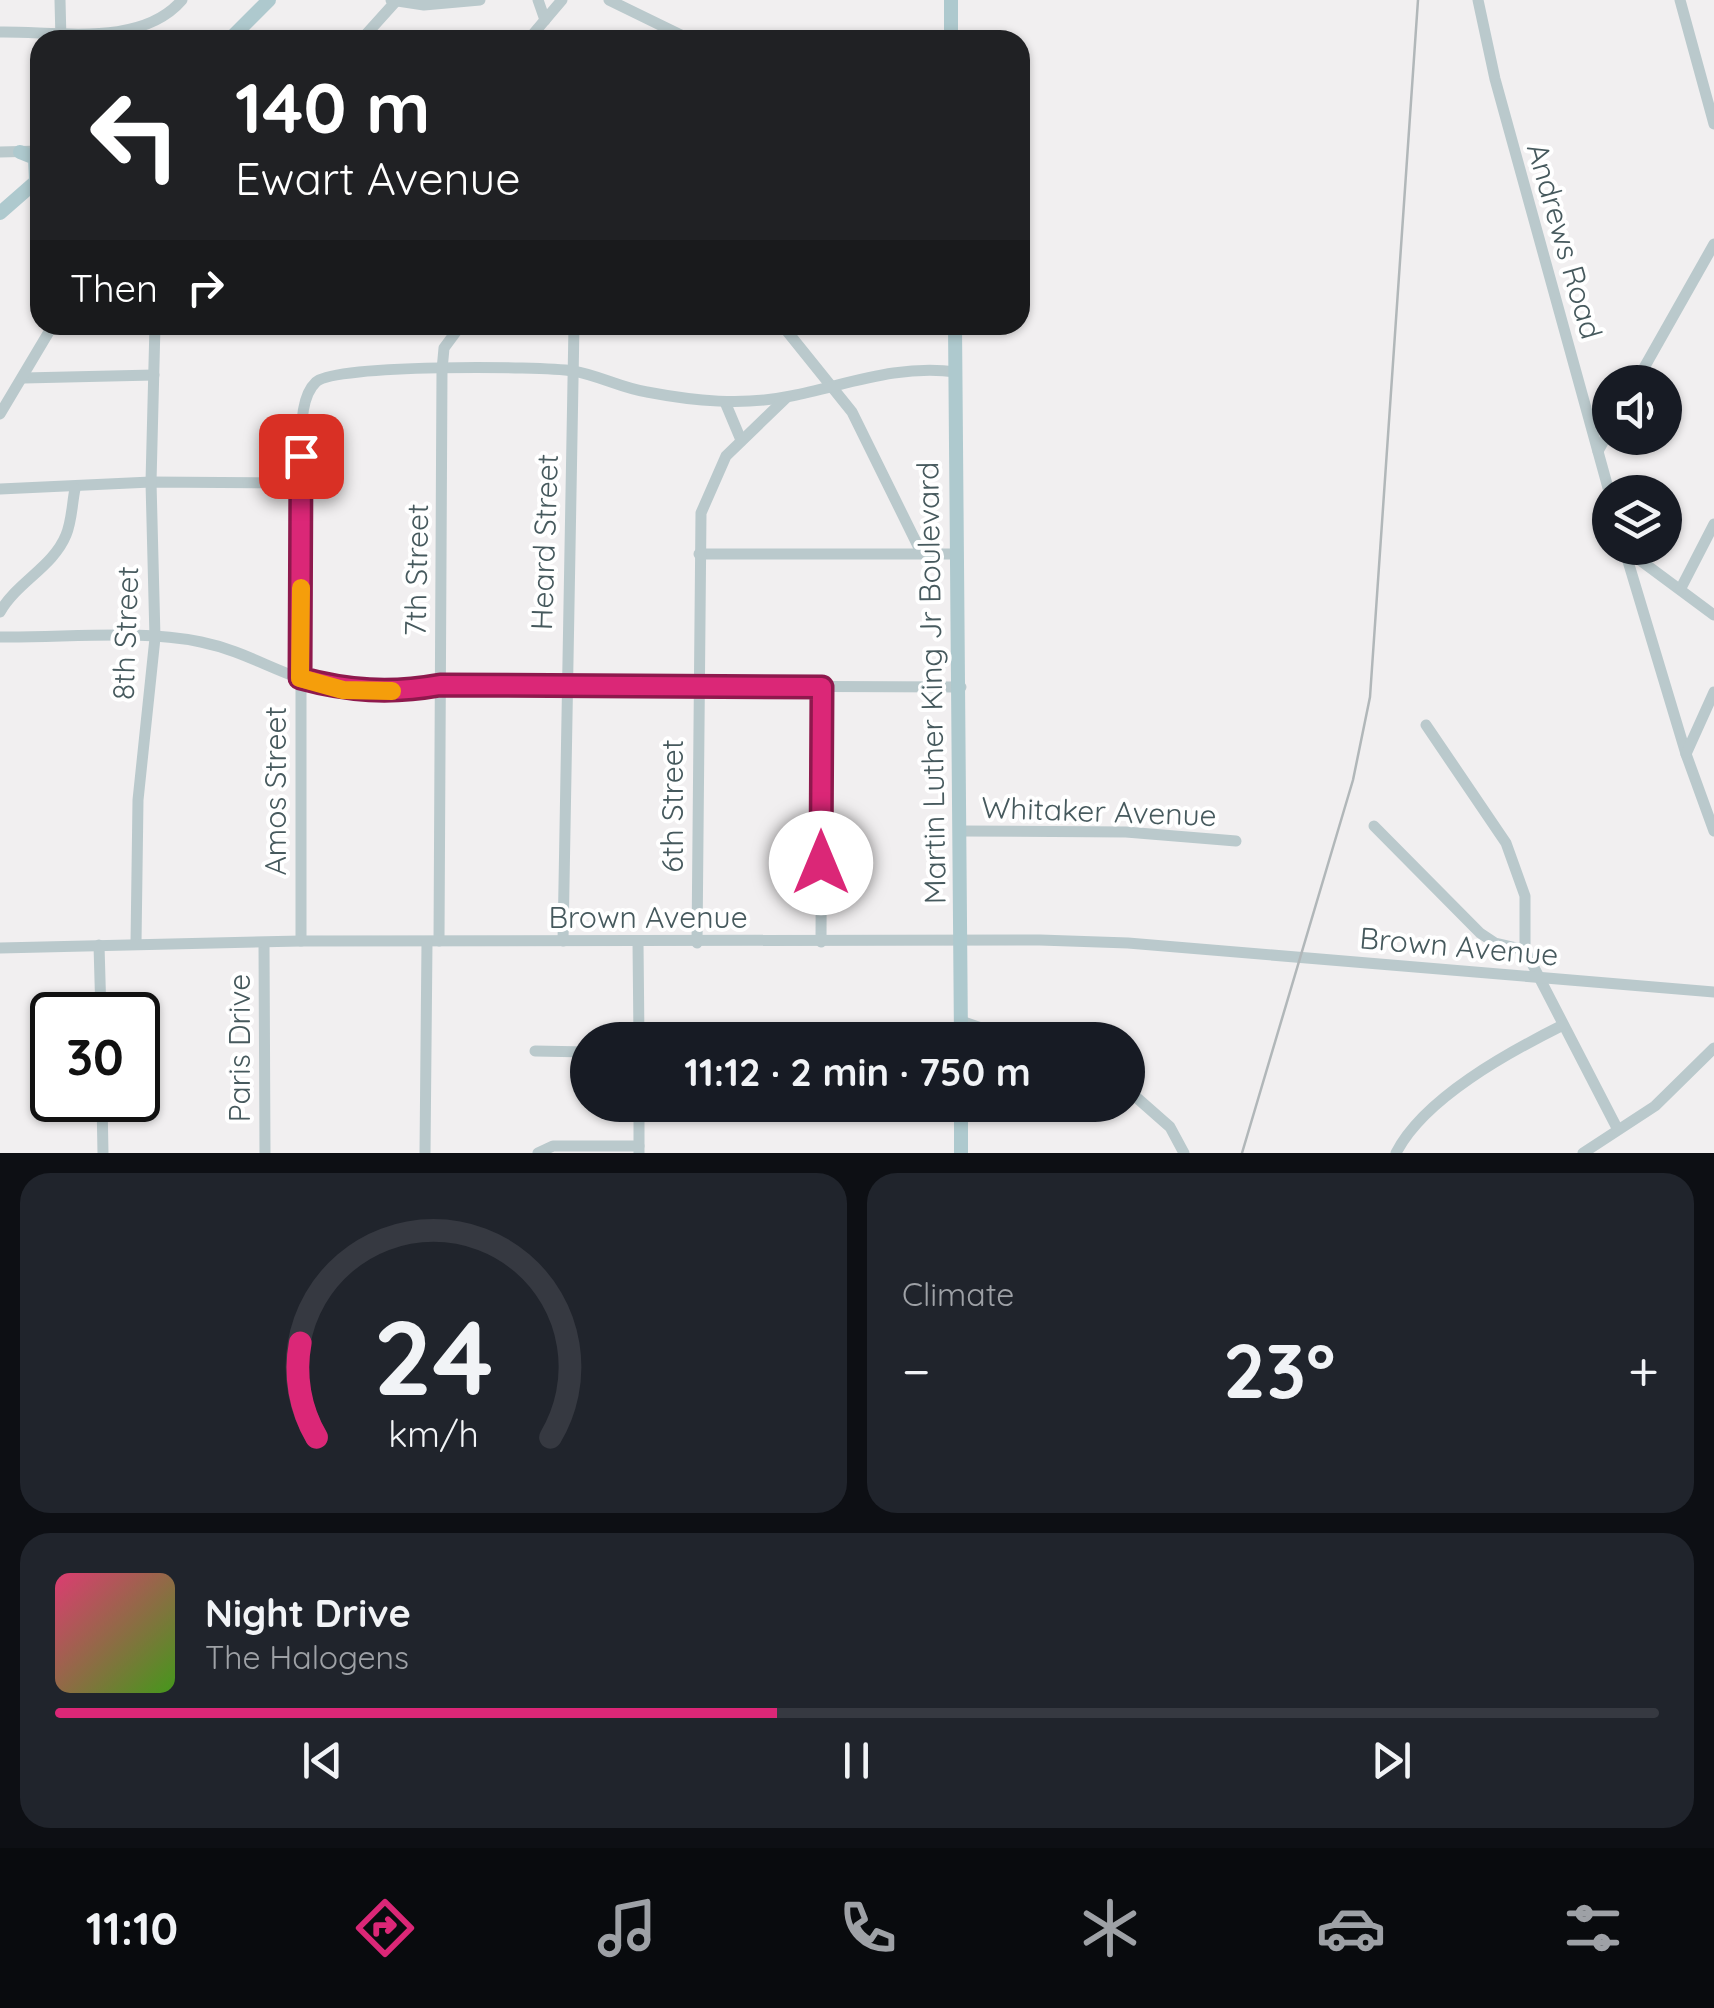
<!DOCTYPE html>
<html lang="en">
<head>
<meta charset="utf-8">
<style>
	:root { --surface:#171b24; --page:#20242c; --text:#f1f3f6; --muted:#9ea1a6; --line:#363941; --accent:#db2777 }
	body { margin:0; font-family:Quicksand,sans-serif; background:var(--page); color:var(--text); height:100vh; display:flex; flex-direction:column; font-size:38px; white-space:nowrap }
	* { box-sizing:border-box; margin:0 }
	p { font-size:32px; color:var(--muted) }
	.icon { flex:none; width:55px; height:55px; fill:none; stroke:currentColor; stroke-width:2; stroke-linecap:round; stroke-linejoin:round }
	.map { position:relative; height:1153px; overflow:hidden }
	.side { display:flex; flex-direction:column; gap:20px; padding:20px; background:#0d0f14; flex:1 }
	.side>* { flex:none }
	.top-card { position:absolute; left:30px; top:30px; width:1000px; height:305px; border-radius:30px; box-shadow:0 2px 8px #0004; background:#202124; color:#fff; overflow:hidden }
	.controls { position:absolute; left:1592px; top:365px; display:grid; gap:20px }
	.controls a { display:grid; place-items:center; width:90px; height:90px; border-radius:50%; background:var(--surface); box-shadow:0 2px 8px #0004; font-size:50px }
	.speed { position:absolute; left:30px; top:992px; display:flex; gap:20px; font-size:50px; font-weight:700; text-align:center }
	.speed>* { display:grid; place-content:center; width:130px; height:130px; border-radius:50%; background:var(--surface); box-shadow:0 2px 8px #0004; line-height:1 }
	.speed .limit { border:5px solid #111; border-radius:15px; background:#fff; color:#111 }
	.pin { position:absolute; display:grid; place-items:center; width:85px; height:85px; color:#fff; margin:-42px; border-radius:20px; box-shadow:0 5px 15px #0006 }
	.me { position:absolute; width:110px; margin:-55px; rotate:0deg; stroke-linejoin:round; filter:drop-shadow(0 0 8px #0008) }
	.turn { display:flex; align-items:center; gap:35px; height:210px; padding:0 40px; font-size:45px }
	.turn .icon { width:130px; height:130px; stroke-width:2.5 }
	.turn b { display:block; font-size:70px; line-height:85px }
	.then { display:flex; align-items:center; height:95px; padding:0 40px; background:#0003; gap:20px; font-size:38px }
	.big { font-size:75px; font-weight:700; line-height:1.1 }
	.side .card { flex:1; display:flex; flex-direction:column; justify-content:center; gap:15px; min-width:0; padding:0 35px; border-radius:30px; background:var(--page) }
	.side .dial { align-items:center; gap:0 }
	.dial svg { height:260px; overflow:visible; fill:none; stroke:var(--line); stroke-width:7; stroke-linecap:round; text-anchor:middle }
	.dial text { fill:var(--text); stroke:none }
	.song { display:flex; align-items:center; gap:30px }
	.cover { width:120px; height:120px; border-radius:15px; background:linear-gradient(135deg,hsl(340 70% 55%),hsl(100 70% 35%)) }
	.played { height:10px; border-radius:5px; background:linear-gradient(90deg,var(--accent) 45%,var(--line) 45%) }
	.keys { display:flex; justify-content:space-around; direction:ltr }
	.heat { display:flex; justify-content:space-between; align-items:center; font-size:55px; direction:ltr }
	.side .tiles { flex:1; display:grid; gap:20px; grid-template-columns:1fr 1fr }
	.card:last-child { grid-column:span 2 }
	.trip { position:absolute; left:570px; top:1022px; width:575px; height:100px; border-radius:50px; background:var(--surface); box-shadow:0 2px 8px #0004; font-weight:700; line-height:100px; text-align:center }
	.tab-bar { display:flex; height:160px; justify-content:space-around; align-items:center; background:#090b0e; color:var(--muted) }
	.tab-bar .icon { width:70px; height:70px }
	.tab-bar .active { color:var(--accent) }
	.tab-bar b { font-size:45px; color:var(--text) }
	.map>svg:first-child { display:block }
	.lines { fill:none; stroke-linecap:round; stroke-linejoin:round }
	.minor { stroke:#bac9cc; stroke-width:11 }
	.major { stroke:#aec9ce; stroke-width:14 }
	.rail { stroke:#b1b7b9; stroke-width:2.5 }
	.route-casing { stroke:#8e194d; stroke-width:25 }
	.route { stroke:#db2777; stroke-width:18 }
	.slow { stroke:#f59e0b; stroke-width:18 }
	.labels { text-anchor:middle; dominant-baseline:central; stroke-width:8; stroke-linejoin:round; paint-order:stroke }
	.street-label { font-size:30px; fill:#46595d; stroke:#fff }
</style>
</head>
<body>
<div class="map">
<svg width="1714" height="1153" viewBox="0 0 1714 1153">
	<rect width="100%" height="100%" fill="#f1eff0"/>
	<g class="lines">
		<!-- minor -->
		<g class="minor">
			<path d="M60,0L61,40"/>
			<path d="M391,0L424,5L480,0"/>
			<path d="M538,0L545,20"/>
			<path d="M609,0L691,40"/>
			<path d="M1478,0L1495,79L1610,495"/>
			<path d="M1680,0L1714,124"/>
			<path d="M0,32C57,31 141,48 182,0"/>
			<path d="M361,40L397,0"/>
			<path d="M528,40L562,0"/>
			<path d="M0,152L40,151"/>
			<path d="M782,325L852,412L921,552"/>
			<path d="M24,378L154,375"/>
			<path d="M1636,382L1714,244"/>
			<path d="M725,402L741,440"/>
			<path d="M0,414L53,325"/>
			<path d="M1598,451L1610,430"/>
			<path d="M0,489L151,482L301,483"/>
			<path d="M1624,548L1686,754L1714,831"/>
			<path d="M1625,549L1714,615"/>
			<path d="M699,554H955"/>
			<path d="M1681,588L1714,524"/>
			<path d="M0,612C17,582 53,567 66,535C72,521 72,503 75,489"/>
			<path d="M0,637C64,638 138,629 201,642C240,650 267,667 302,679C347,694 393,694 440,685L961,687"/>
			<path d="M1426,725L1506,843L1525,896V950L1617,1128"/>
			<path d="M1686,754L1714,692"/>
			<path d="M1374,826L1480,933L1495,943L1525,950"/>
			<path d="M961,831L1126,832L1236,841"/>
			<path d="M301,941V455C302,434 299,398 316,382C333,364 542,366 573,371C598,375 621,388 647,392C694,401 743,406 791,396C846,385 898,364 956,372"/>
			<path d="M439,941L442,370L444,348L461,325"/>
			<path d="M563,941L574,325"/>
			<path d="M638,942L639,1040"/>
			<path d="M821,942L822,687"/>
			<path d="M136,943L138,800L155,638L151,482L155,325"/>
			<path d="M264,943L265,1153"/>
			<path d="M697,943L701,513L726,456L786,398"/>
			<path d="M99,945L101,1015"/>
			<path d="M0,948L301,941L1040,940L1128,943L1714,992"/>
			<path d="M961,1021L1016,1040"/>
			<path d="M535,1051L588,1052"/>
			<path d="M1128,1090L1170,1127L1184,1153"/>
			<path d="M102,1100L103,1153"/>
			<path d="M425,1153L427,942"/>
			<path d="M538,1153L553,1146H639"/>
			<path d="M639,1153V1105"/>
			<path d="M1396,1153C1424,1098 1509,1052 1563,1025"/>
			<path d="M1583,1153L1655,1106L1714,1048"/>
		</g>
		<!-- major -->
		<g class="major">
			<path d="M229,40L269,0"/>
			<path d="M951,40V0"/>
			<path d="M20,152L35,158L36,180"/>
			<path d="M0,213L40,178"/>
			<path d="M955,325L961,1040"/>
			<path d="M961,1105V1153"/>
		</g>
		<!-- rail -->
		<path class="rail" d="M1242,1153L1353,780L1370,697L1418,0"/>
	</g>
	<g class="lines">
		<!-- route casing -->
		<g class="route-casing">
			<path id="route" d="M301,456L300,678C348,691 390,694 440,685L822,687L821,863"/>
		</g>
		<!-- route -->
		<use href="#route" class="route"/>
		<!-- slow -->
		<path class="slow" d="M301,588L300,678L343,690L392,691"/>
	</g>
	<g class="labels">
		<!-- street labels -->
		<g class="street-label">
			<text transform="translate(1565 241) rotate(74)">Andrews Road</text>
			<text transform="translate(544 542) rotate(-88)">Heard Street</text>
			<text transform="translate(416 570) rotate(-89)">7th Street</text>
			<text transform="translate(125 633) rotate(-88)">8th Street</text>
			<text transform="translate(931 683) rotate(-91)">Martin Luther King Jr Boulevard</text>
			<text transform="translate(275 791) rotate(-90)">Amos Street</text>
			<text transform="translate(672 806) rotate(-90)">6th Street</text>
			<text transform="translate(1099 811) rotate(2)">Whitaker Avenue</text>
			<text x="648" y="917">Brown Avenue</text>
			<text transform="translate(1459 946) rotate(5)">Brown Avenue</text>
			<text transform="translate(239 1048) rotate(-90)">Paris Drive</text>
		</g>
	</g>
</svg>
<div class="controls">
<a><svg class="icon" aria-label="sound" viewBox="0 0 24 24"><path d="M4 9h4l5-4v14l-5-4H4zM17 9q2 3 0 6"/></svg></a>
<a><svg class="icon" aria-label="layers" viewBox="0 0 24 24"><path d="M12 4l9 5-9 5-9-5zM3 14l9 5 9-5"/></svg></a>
</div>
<div class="speed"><div class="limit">30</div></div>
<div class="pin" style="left:301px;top:456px;background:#d93025"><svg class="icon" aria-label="arrive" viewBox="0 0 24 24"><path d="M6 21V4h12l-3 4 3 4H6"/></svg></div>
<svg class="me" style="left:821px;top:863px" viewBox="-20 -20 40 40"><circle r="19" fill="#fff"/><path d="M0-13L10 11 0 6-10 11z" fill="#db2777"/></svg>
<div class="trip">11:12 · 2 min · 750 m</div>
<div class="top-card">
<div class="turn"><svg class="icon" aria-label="left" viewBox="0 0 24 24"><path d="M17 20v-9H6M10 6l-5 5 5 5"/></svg><div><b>140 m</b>Ewart Avenue</div></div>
<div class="then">Then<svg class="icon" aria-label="right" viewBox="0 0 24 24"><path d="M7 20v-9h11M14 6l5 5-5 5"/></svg></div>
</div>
</div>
<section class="side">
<div class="tiles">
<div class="card dial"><svg viewBox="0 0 100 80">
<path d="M14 69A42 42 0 1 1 86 69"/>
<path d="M14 69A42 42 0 0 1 9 40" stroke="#db2777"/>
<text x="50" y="56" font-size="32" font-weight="700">24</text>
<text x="50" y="72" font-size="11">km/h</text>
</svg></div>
<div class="card"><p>Climate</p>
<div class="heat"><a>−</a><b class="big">23°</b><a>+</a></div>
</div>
<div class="card">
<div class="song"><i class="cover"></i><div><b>Night Drive</b><p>The Halogens</p></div></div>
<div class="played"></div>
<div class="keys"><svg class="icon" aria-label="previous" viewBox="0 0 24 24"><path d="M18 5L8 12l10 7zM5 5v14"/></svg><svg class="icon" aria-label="pause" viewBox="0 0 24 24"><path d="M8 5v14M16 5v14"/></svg><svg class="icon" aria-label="next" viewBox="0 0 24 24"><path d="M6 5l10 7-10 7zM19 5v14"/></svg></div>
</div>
</div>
</section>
<nav class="tab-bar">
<b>11:10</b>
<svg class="icon active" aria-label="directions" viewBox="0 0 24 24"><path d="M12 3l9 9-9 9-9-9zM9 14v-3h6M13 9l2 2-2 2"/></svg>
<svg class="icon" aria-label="music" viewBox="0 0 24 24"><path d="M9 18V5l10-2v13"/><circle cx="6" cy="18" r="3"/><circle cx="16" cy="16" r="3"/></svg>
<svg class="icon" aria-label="phone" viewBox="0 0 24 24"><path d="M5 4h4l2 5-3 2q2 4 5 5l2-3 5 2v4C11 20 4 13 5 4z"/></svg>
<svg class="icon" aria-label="climate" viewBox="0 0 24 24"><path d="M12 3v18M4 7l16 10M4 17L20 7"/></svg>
<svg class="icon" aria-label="car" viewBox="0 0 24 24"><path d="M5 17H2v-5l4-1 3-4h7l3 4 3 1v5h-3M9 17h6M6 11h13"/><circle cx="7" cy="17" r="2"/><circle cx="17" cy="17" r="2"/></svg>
<svg class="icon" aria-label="filters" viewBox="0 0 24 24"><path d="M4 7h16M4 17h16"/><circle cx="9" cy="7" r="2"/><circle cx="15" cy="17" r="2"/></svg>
</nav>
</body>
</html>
